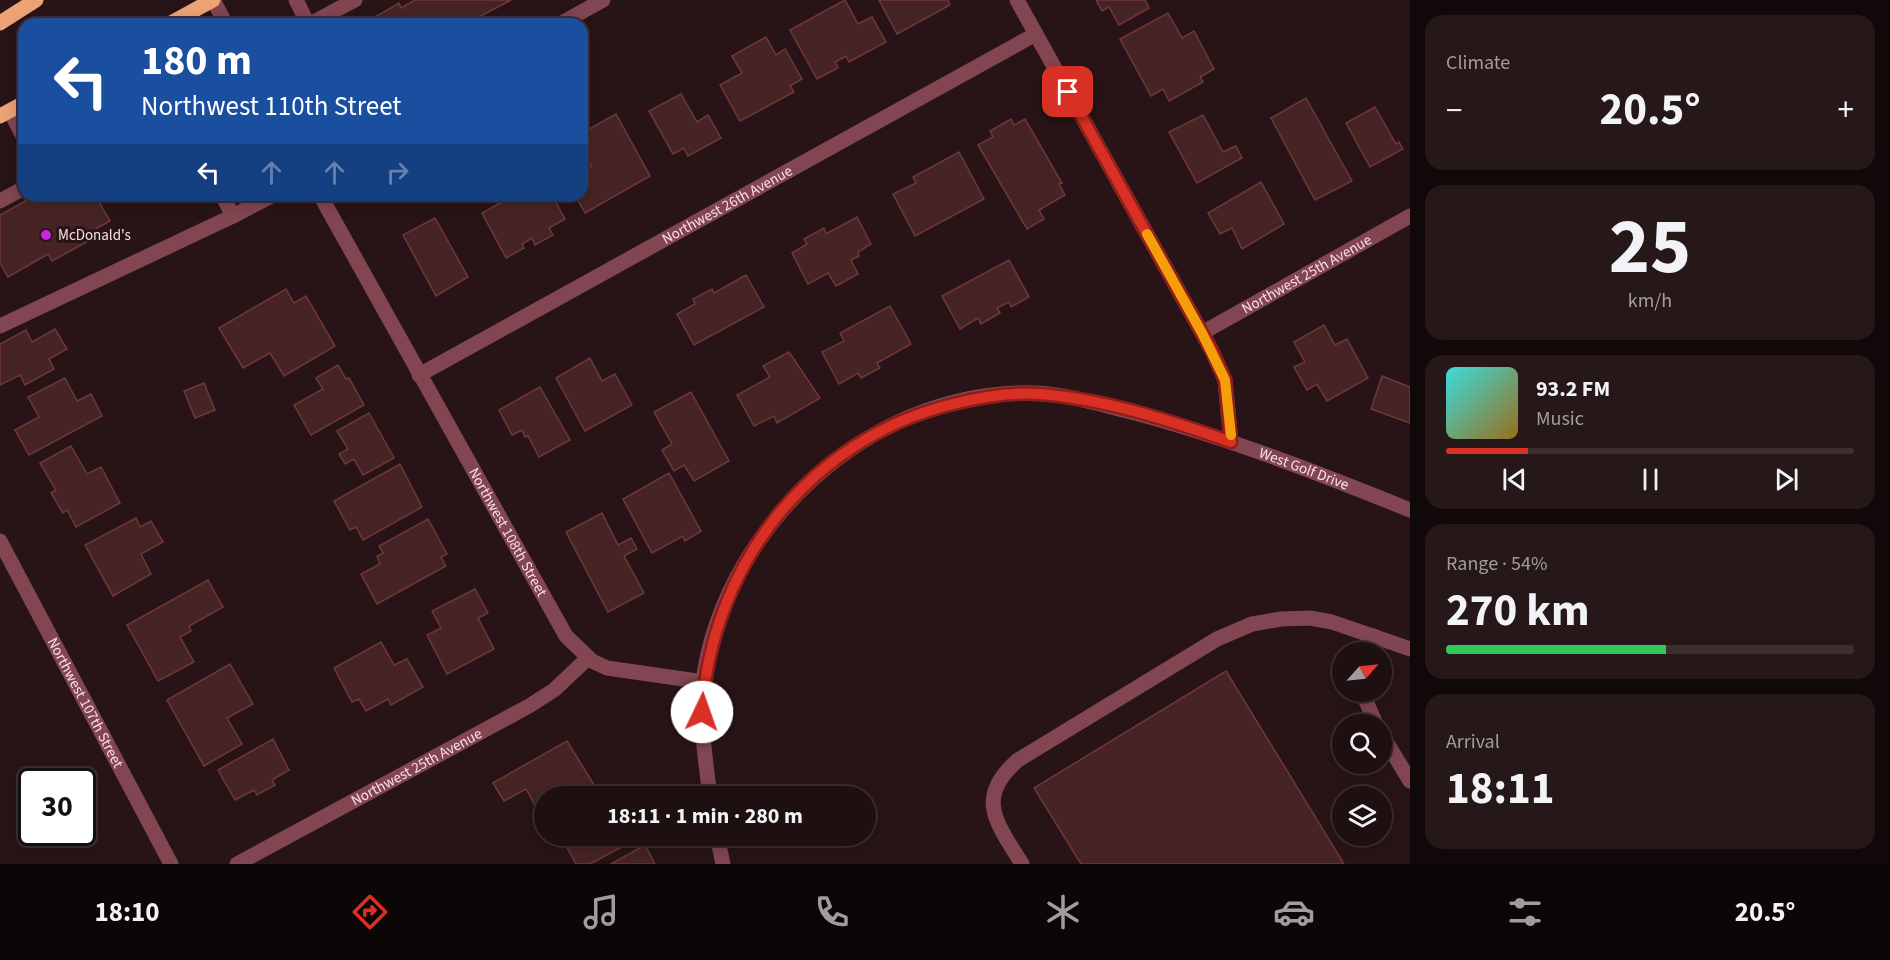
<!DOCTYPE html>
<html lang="en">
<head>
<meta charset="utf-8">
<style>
	:root { --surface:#1e0f10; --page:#261819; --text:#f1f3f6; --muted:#a19c9f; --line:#3c2f30; --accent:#d93025 }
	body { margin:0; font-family:"Source Sans 3",sans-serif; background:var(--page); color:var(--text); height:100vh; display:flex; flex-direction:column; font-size:22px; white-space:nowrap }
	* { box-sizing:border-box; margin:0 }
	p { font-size:20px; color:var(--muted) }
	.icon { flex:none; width:33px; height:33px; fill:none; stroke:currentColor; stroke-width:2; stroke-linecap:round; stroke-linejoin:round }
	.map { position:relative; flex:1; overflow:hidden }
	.side { display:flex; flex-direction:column; gap:15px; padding:15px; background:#100809; width:480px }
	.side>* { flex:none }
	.guide { position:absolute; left:18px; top:18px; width:570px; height:183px; border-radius:18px; box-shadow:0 3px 15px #0003,0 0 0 2px var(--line); background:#1a4fa0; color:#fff; overflow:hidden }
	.needle { width:39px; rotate:63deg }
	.fabs { position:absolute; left:1332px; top:642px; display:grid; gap:12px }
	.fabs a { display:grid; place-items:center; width:60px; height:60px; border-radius:50%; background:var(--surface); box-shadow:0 3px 15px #0003,0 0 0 2px var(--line); font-size:30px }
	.speed { position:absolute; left:18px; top:768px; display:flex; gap:12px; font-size:30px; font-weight:700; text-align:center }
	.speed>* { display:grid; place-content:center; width:78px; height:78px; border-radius:50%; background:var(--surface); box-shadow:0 3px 15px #0003,0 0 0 2px var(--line); line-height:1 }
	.speed .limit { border:3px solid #111; border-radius:9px; background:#fff; color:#111 }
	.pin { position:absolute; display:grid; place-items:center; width:51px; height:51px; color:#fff; margin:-26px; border-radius:12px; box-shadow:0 3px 9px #0006 }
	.me { position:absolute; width:66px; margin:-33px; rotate:3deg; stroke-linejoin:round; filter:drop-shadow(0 0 4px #0008) }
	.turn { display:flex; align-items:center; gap:21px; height:126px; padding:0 24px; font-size:27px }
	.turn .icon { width:78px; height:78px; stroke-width:2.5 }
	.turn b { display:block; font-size:42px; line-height:51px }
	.lanes { display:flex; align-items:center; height:57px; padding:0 24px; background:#0003; justify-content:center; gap:30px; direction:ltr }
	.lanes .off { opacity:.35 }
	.big { font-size:45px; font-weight:700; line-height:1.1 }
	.side .card { flex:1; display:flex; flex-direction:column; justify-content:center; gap:9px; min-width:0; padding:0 21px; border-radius:18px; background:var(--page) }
	.side .dial { align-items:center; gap:0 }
	.dial b { font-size:78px; line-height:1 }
	.song { display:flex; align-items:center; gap:18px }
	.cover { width:72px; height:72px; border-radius:9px; background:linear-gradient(135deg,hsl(180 70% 55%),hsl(40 70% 35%)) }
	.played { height:6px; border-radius:3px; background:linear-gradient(90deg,var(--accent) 20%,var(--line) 20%) }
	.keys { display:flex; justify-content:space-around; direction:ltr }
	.heat { display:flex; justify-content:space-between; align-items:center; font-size:33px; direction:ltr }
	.charge { height:9px; border-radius:4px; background:linear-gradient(90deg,#34c759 54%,var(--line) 0) }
	.trip { position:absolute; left:534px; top:786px; width:342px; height:60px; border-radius:30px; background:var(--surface); box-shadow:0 3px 15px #0003,0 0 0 2px var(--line); font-weight:700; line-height:60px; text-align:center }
	.tabs { display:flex; height:96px; justify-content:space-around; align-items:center; background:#0c0606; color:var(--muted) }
	.tabs .icon { width:42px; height:42px }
	.tabs .selected { color:var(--accent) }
	.tabs b { font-size:27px; color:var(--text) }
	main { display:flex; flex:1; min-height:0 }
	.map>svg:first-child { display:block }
	.building { fill:#462324; stroke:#6f383a; stroke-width:1.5 }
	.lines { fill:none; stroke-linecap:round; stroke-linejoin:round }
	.minor { stroke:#814652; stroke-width:15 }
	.major { stroke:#eca375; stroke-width:15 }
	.route-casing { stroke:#8d1f18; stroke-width:15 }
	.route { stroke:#d93025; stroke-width:10 }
	.slow { stroke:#f59e0b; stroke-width:10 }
	.poi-dot { fill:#c725e1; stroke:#281416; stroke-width:2 }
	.labels { text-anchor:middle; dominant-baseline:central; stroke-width:6; stroke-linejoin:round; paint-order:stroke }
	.street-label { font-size:15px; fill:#fbdfe3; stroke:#281416 }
	.poi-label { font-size:15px; fill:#fbdfe3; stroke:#281416; text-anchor:start }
</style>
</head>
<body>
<main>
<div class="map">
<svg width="1410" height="864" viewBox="0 0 1410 864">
	<rect width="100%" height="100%" fill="#281416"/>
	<!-- building -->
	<g class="building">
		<path d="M415,0H511L475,19L472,24H363L399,3L401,8Z"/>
		<path d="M845,0L858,24L872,17L886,42L849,62L846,56L835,62L838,68L817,79L790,30Z"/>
		<path d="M879,0H948L950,5L897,34Z"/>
		<path d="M1096,0H1145L1149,8L1119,25L1109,7L1102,11Z"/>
		<path d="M1168,13L1182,38L1194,31L1214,69L1200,77L1203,82L1169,101L1163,89L1151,96L1120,39Z"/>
		<path d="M766,37L776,55L785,49L802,79L790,86L794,92L740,121L720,85L742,73L732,56Z"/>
		<path d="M681,94L697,122L708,115L721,138L688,156L684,148L673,154L649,111Z"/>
		<path d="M1306,98L1352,181L1315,200L1271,118Z"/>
		<path d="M1375,107L1396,144L1399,142L1403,149L1370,167L1346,123Z"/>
		<path d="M616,114L650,176L585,213L575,195H582V172L592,166L582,149V133Z"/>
		<path d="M1203,115L1223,152L1236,146L1242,158L1197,183L1169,132Z"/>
		<path d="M1011,119L1014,125L1025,119L1062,183L1059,184L1065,195L1039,210L1044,219L1027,229L978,145L993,137L990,131Z"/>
		<path d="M959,152L984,199L915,236L893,194L916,183L913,177Z"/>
		<path d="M1261,182L1284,224L1242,249L1232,228L1220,234L1208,213Z"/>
		<path d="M36,195H95L110,221L90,232L94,238L52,261L48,254L8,277L0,263V215Z"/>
		<path d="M515,195H552L565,219L549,228L553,235L535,245L532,238L522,244L524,248L506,258L482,213Z"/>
		<path d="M857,217L871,244L858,252L859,256L851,260L858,274L836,286L828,273L808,284L792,253L807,244L804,239L824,228L826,234Z"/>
		<path d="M435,218L468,277L436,296L403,235Z"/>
		<path d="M1009,260L1029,297L1011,307L1009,302L997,308L1000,313L981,324L978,318L960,329L942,296Z"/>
		<path d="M746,275L764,307L694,345L677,314L695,304L693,299L712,289L714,293Z"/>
		<path d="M286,289L294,303L306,296L335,346L284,376L270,353L243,368L219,328Z"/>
		<path d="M890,306L911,344L877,363L880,368L861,378L858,373L839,384L822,352L844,341L840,333Z"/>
		<path d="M1324,325L1335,345L1347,339L1368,378L1327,401L1317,384L1307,390L1294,367L1305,362L1294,342Z"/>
		<path d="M55,329L67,349L49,359L54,369L25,385L20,375L0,385V344L26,330L32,342Z"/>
		<path d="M789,352L820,398L777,423L774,416L754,426L737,395L770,377L763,366Z"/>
		<path d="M590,358L602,381L615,374L632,405L585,431L556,378Z"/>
		<path d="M338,365L346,379L349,378L364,405L311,435L294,405L323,389L316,378Z"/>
		<path d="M1382,376L1410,387V423L1371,409Z"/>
		<path d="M65,378L77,401L91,394L102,416L29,455L15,430L39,417L28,397Z"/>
		<path d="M204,383L215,410L195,418L184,391Z"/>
		<path d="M540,387L570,440L539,457L528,436L525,437L522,430L512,435L499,410Z"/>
		<path d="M691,392L729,461L694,481L684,465L674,471L662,450L672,444L654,412Z"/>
		<path d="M369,413L394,458L363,475L354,459L345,464L339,454L348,449L337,431Z"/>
		<path d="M71,446L87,474L101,467L120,503L76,527L67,510L63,513L51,493L56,490L40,463Z"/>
		<path d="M400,464L422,507L363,540L356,527L350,530L334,501Z"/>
		<path d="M669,473L701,531L685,541L683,536L652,553L623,499Z"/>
		<path d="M602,513L618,545L631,538L637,549L624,556L644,593L608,612L566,532Z"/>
		<path d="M136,518L140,527L151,521L163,542L141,554L151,574L113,596L85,545Z"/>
		<path d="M428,519L447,554L441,557L446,566L377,604L361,574L380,564L377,556L383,553L379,546Z"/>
		<path d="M208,580L223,607L189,626L191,631L180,637L194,662L158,681L127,625Z"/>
		<path d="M475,589L488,613L478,618L494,649L447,674L427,635L441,628L432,611Z"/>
		<path d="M381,642L394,665L407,659L423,687L391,705L388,699L366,711L359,699L352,702L334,668Z"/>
		<path d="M230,664L253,704L227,718L242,744L204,766L167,700Z"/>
		<path d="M1226,671L1344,864H1081L1034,788Z"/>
		<path d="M273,739L289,770L272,780L275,785L257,795L254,790L235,800L218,770Z"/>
		<path d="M567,741L596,788L581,796H544V802L536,807L526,789L504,801L493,783Z"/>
		<path d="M626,785L633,796H605Z"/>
		<path d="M561,836H642L590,864H576Z"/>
		<path d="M645,845L655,864H611Z"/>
	</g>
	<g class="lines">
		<!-- minor -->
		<g class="minor">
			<path d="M213,0L226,24"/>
			<path d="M296,0L308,24"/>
			<path d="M1017,0L1212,351L1225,380L1231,442"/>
			<path d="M310,24L355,0"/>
			<path d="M560,24L603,0"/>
			<path d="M10,111L24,138"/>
			<path d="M222,195L233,216L273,195"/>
			<path id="s1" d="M320,195L566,636L592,661L607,668L704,682"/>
			<path d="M0,201L24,188"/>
			<path d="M0,326L233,216"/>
			<path id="s2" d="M1202,333L1410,216"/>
			<path id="s3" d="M419,375L1036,34"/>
			<path id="s4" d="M0,541L171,864"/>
			<path d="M1367,652L1374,636"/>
			<path d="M1362,692L1376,724"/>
			<path d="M1382,735L1410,781"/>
			<path id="s5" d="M710,796C704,751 697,704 707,658C740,510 882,387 1037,393C1071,395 1106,406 1139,414C1231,439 1321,474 1410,510"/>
			<path d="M717,836L723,864"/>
			<path id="s6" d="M237,864L529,706L554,690L588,658"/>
			<path d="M1022,864C997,823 974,798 1018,760L1217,639L1252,624L1281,619L1310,618L1332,622L1410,649"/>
		</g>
		<!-- major -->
		<g class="major">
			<path d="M0,23L36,0"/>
			<path d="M169,24L213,0"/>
			<path d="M0,116L24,103"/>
		</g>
	</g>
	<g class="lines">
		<!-- route casing -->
		<g class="route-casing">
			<path id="route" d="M702,712C711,566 809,439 953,404C981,397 1009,392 1038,394C1101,398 1172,421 1231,442L1225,380L1212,351L1068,92"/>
		</g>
		<!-- route -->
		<use href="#route" class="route"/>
		<!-- slow -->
		<path class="slow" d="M1147,234L1202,333L1225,380L1231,435"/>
	</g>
	<!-- markers -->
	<circle class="poi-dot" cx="46" cy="235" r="6"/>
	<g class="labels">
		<!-- street labels -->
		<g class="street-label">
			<text stroke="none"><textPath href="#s3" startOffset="352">Northwest 26th Avenue</textPath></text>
			<text stroke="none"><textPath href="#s2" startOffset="120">Northwest 25th Avenue</textPath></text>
			<text stroke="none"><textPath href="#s5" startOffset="874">West Golf Drive</textPath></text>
			<text stroke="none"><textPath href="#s1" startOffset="386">Northwest 108th Street</textPath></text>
			<text stroke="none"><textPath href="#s4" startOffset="183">Northwest 107th Street</textPath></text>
			<text stroke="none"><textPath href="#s6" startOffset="204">Northwest 25th Avenue</textPath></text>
		</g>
		<!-- poi labels -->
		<g class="poi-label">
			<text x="58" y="235">McDonald's</text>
		</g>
	</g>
</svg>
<div class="fabs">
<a><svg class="needle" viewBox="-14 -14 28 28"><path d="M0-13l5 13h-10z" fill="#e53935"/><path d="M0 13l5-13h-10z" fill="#a19c9f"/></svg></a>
<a><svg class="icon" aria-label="search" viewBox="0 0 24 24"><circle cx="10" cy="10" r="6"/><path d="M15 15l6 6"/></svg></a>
<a><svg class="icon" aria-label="layers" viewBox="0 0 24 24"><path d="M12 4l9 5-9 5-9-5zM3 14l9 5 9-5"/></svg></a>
</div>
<div class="speed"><div class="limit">30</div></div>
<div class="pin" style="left:1068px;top:92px;background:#d93025"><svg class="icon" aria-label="arrive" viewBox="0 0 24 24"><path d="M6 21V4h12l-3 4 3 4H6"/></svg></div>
<svg class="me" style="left:702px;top:712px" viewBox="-20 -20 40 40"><circle r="19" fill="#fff"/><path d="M0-13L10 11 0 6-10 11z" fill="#d93025"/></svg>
<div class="trip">18:11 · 1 min · 280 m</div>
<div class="guide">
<div class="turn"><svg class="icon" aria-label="left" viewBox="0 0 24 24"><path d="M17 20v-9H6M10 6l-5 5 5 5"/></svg><div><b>180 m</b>Northwest 110th Street</div></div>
<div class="lanes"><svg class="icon" aria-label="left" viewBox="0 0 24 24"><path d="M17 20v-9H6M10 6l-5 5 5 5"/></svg><svg class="icon off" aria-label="ahead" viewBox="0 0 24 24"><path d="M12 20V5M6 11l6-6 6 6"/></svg><svg class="icon off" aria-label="ahead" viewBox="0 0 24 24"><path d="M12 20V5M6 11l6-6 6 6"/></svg><svg class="icon off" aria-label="right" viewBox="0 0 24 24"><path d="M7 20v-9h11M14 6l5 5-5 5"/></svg></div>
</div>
</div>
<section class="side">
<div class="card"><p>Climate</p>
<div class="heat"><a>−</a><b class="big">20.5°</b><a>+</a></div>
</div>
<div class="card dial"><b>25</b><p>km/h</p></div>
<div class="card">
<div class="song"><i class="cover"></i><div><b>93.2 FM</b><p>Music</p></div></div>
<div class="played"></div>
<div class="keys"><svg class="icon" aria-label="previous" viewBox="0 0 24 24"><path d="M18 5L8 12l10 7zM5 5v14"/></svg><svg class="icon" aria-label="pause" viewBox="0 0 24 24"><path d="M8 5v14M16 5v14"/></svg><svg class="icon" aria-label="next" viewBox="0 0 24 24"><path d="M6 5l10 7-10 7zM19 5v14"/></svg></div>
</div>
<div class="card"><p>Range · 54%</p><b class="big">270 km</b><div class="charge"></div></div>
<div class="card"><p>Arrival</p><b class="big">18:11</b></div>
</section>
</main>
<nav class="tabs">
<b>18:10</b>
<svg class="icon selected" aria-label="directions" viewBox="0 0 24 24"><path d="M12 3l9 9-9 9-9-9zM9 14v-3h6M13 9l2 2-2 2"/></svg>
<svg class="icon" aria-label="music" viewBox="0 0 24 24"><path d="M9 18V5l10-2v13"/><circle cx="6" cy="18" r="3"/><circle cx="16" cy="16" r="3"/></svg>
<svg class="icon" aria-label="phone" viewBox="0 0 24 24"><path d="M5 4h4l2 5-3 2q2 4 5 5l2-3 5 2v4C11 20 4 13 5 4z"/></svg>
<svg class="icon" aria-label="climate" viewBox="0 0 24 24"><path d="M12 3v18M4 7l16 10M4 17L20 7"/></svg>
<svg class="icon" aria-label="car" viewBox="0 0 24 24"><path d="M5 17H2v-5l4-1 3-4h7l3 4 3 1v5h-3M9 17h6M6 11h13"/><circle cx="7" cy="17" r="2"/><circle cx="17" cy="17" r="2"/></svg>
<svg class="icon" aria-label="filters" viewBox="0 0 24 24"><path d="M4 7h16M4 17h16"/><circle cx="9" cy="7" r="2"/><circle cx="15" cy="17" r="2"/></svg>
<b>20.5°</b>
</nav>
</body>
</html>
